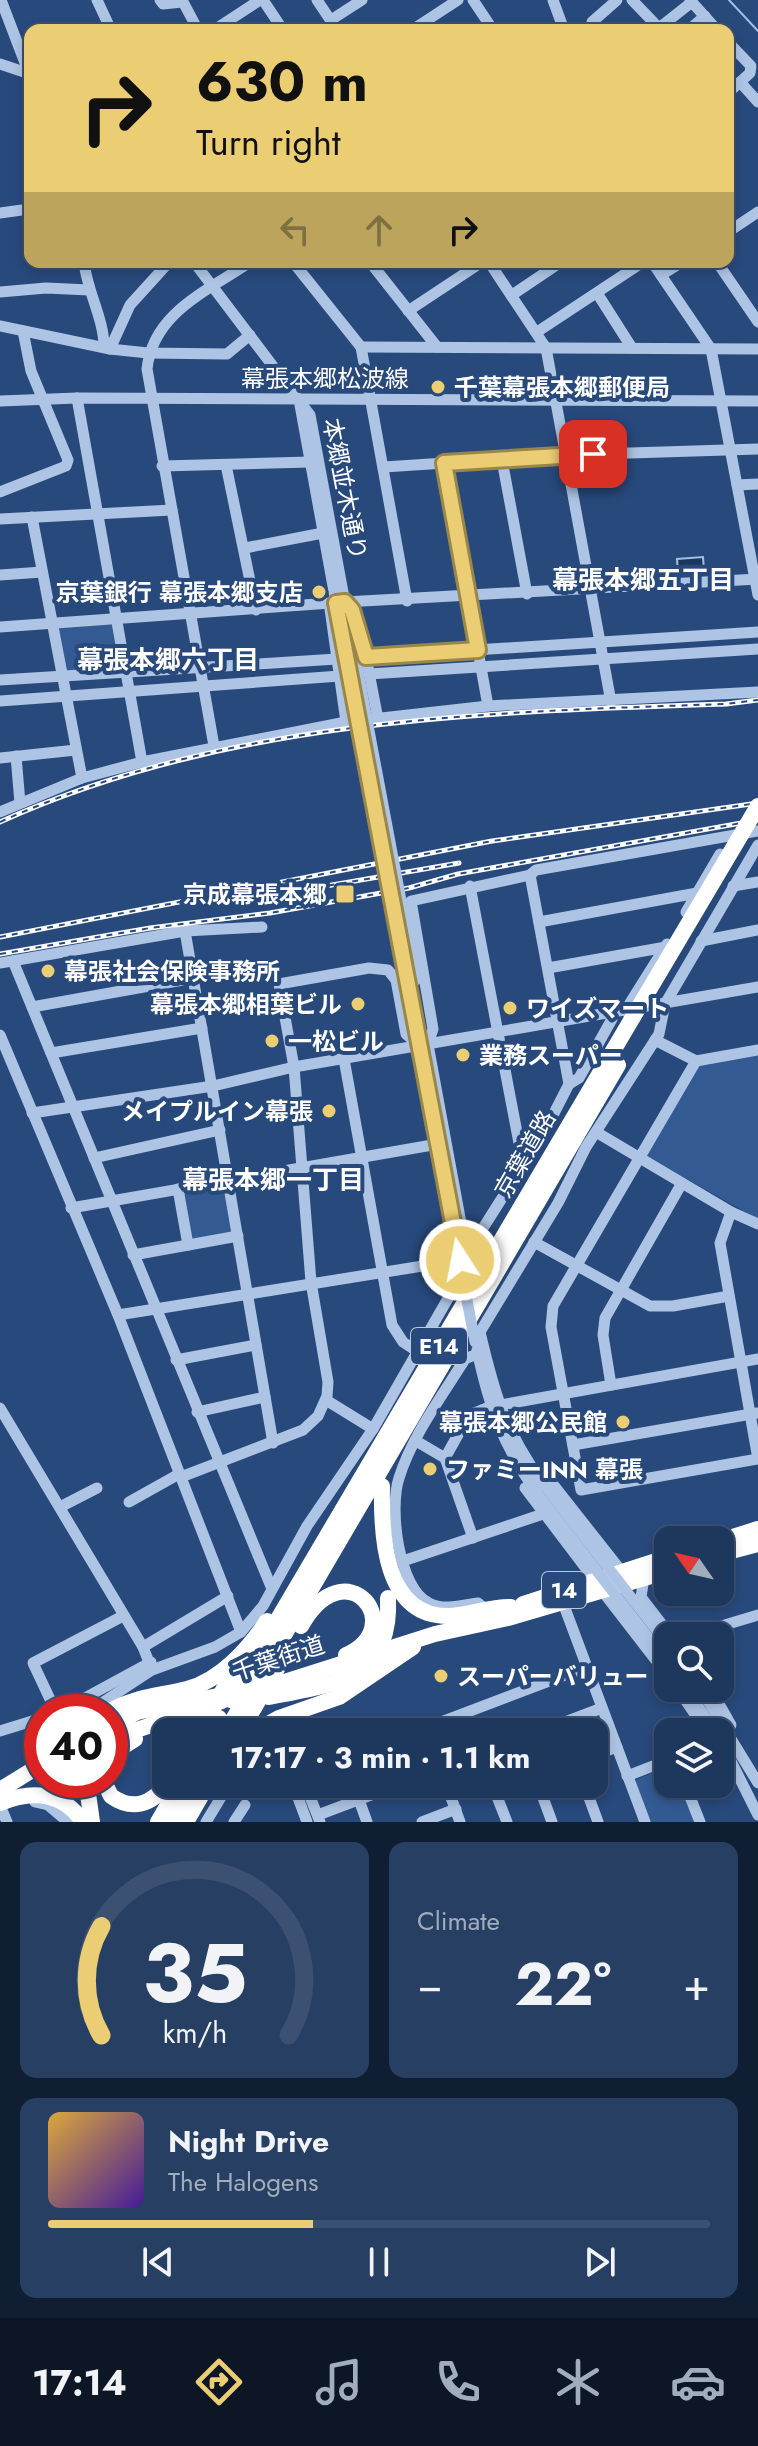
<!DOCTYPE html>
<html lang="en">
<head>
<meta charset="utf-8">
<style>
	:root { --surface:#1e375d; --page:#263f63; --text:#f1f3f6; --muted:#a1acbc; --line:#3c5172; --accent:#ebce74 }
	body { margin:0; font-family:Jost,"Noto Sans JP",sans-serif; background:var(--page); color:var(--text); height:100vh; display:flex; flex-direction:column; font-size:30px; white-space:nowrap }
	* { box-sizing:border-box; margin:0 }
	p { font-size:26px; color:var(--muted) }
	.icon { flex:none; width:44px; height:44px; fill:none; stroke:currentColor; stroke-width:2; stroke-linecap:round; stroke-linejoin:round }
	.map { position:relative; height:1822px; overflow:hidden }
	.side { display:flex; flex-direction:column; gap:20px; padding:20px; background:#101e33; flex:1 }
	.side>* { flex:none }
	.banner { position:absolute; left:24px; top:24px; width:710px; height:244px; border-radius:16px; box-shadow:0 4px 12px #0003,0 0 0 2px var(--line); background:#ebce74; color:#111; overflow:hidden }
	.needle { width:52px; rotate:304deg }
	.fabs { position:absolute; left:654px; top:1526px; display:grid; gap:16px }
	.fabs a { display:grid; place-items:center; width:80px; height:80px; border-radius:16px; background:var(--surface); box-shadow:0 4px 12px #0003,0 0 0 2px var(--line); font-size:40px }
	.speed { position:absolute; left:24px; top:1694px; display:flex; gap:16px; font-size:40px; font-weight:700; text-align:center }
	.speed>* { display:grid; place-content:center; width:104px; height:104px; border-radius:50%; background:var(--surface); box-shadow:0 4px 12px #0003,0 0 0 2px var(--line); line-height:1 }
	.speed .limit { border:12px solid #d22; background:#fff; color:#111 }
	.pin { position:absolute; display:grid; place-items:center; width:68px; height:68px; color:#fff; margin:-34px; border-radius:16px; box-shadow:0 4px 12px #0006 }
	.me { position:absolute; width:88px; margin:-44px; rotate:349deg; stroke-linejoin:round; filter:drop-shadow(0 0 6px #0008) }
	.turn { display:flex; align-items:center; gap:28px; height:168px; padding:0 40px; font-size:36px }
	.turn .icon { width:104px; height:104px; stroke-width:2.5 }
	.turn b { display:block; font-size:56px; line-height:68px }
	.lanes { display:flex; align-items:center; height:76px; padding:0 40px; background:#0003; justify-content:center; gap:40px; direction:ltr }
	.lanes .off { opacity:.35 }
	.big { font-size:60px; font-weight:700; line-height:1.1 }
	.side .card { flex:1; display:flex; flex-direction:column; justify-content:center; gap:12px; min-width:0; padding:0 28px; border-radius:16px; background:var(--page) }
	.side .dial { align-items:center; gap:0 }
	.dial svg { height:208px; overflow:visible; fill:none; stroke:var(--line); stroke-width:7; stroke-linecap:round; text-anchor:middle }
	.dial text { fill:var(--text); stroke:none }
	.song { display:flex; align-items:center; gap:24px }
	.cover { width:96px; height:96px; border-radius:12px; background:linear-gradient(135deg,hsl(40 70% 55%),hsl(260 70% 35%)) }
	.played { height:8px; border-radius:4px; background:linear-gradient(90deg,var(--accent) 40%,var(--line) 40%) }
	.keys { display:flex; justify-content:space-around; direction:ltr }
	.heat { display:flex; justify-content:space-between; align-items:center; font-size:44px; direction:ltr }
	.side .tiles { flex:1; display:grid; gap:20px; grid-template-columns:1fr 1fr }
	.card:last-child { grid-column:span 2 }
	.trip { position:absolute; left:152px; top:1718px; width:456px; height:80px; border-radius:16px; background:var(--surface); box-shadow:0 4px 12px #0003,0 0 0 2px var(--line); font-weight:700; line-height:80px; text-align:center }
	.tabs { display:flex; height:128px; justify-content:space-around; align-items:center; background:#0c1625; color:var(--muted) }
	.tabs .icon { width:56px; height:56px }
	.tabs .selected { color:var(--accent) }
	.tabs b { font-size:36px; color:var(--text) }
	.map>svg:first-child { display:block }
	.green { fill:#335a93 }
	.water { fill:#1c355d; stroke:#a2bee4; stroke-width:2 }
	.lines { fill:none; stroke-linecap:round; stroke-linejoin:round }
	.stream { stroke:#a2bee4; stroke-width:2 }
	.minor { stroke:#adc4e4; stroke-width:11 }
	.highway { stroke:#fff; stroke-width:16 }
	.rail-casing { stroke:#fff; stroke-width:5 }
	.rail { stroke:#28497c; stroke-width:2; stroke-dasharray:6; stroke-linecap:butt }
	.minor-bridge { stroke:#adc4e4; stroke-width:11 }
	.highway-bridge { stroke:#fff; stroke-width:16 }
	.route-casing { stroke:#99864b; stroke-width:20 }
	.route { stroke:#ebce74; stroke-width:14 }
	.poi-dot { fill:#ebce74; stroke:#28497c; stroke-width:3 }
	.labels { text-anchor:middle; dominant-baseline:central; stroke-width:8; stroke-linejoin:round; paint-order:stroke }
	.shield { fill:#28497c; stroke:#bec8d8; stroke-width:2 }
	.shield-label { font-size:22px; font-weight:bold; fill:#fff }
	.street-label { font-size:24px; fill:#fff; stroke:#28497c }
	.poi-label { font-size:24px; font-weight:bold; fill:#fff; stroke:#28497c; text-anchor:start }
	.neighbourhood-label { font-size:26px; font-weight:bold; fill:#fff; stroke:#28497c }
</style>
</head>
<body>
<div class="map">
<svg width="758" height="1822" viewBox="0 0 758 1822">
	<rect width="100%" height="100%" fill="#28497c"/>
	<!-- green -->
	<g class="green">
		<path d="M111,622L115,625L121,665L118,670L69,673L64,669L58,626Z"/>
		<path d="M758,1054V1219L648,1157L646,1152L700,1064Z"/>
		<path d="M221,1185L226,1188L234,1229L231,1234L195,1241L189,1238L181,1196L184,1191Z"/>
		<path d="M464,1717L470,1732H430Z"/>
		<path d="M668,1766V1784H683L696,1822H650L634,1781Z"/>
	</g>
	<!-- water -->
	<path class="water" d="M703,557L704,571L678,572L677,559Z"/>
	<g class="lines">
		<!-- stream -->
		<path class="stream" d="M729,0L758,31"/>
		<!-- minor -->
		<g class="minor">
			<path d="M1,0L30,76"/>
			<path d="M97,0L111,30"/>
			<path d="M160,0L163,4L182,2"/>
			<path d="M182,0L198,30"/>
			<path d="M263,0L283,30"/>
			<path d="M317,0L337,30"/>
			<path d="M473,0L493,30"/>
			<path d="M553,0L564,30"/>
			<path d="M632,0L659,28L692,2"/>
			<path d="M690,0L717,30"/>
			<path d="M331,20L362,0"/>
			<path d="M592,22L617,0"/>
			<path d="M214,30L260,0"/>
			<path d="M412,30L458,0"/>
			<path d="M689,30L705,16"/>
			<path d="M728,42L751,66L750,73L728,93"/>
			<path d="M0,64L27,73"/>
			<path d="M740,82L758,102"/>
			<path d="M0,213L29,209L30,218"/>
			<path d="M728,232L758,212"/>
			<path d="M84,262C87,291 104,319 104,347"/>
			<path d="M194,262L310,415L348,619"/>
			<path d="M293,262L361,347L407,601"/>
			<path d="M370,262L437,347"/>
			<path d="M489,262L546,348L611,702"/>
			<path d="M652,262L711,349L758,595"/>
			<path d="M717,262L758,322"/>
			<path d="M661,275L682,262"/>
			<path d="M0,292L46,288L89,290"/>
			<path d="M597,293L632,348"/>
			<path d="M512,295L561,262"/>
			<path d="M408,311L482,262"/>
			<path d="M0,326L110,349L148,353L227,354L250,335"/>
			<path d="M537,332L643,262"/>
			<path d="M361,347L758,349"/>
			<path d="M110,349L130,305L169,262"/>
			<path d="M77,398L142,762"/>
			<path d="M0,401L77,398L758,401"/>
			<path d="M300,405L339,619"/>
			<path d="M502,460L527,594"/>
			<path d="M444,463L488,706"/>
			<path d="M226,465L256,610"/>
			<path d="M162,466L310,462"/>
			<path d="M384,467L566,455L758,449"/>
			<path d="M737,485L758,484"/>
			<path d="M0,492L66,466L68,460L31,371L23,331"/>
			<path d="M32,517L82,778"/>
			<path d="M0,519L172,510"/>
			<path d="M245,548L323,533"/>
			<path d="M0,575L42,572"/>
			<path d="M330,609L346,722"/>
			<path d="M350,609L366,657L378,719"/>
			<path d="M0,627L345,602L758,579"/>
			<path d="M366,657L758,632"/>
			<path d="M369,674L758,649"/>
			<path d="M0,680L337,659"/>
			<path d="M0,701L340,676"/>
			<path d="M214,746L147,369C153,312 208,291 250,262"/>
			<path d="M16,756L20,803"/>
			<path d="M0,758L76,750"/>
			<path d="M0,812L82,778L142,762L346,722L488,706L758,692"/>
			<path d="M470,886L523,1164"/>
			<path d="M733,886L758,882"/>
			<path d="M686,912L720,854"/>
			<path d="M539,922L697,893"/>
			<path d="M185,931L273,1443"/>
			<path d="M701,941L758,930"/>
			<path d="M13,961L272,1589"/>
			<path d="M0,963L185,931L262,927"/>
			<path d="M548,968L666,947"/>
			<path d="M32,1007L194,978"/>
			<path d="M625,1011L667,944"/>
			<path d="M0,1035L118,1315L241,1632"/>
			<path d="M427,1039L463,1234"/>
			<path d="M655,1040L696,1061L758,1050"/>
			<path d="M428,1044L433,1029L411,901L530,875L536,870L758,831"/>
			<path d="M51,1053L202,1028"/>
			<path d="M344,1059L392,1325L403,1342L418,1352"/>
			<path d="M696,1061L553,1306L551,1327L581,1490L758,1459L720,1243L731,1212"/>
			<path d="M569,1084L579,1078L612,1019L611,1014"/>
			<path d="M32,1113L213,1086L294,1067L758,987"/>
			<path d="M596,1132L731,1212L758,1224"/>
			<path d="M94,1158L220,1130"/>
			<path d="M178,1189L188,1245"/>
			<path d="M71,1208L438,1144"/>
			<path d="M534,1242L650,1306H673L729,1296"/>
			<path d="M133,1255L238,1236"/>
			<path d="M118,1315L460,1260L466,1255L547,1127L569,1084L530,875"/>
			<path d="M477,1350C489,1407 502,1443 536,1492"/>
			<path d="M477,1354L465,1359C442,1396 412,1436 399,1478C389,1508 398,1588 429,1603C444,1611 463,1605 478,1603L486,1610"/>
			<path d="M176,1360L256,1345"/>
			<path d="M611,1385L603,1335L605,1318L682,1183"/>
			<path d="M0,1408L143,1647L152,1670"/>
			<path d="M197,1412L265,1397"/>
			<path d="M373,1429L462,1274L417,1024"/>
			<path d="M416,1441L445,1458L473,1538"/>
			<path d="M573,1445L757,1413"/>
			<path d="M445,1458L469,1415L489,1407L758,1359"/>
			<path d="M544,1473L622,1572"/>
			<path d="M181,1477L303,1430L318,1416L327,1396L328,1382L311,1282L294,1067L279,984L369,968L388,970L396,980L406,1034L420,1046"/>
			<path d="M544,1485C505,1431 495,1396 480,1332L558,1203L586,1147L659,1034L665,1004L758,845"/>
			<path d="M525,1488L597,1583"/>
			<path d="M129,1502L179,1474"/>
			<path d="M60,1507L97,1488"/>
			<path d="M403,1561L543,1514"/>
			<path d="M644,1578L641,1597L671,1636"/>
			<path d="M603,1592L668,1676"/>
			<path d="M563,1603L645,1822"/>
			<path d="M688,1636L758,1615"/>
			<path d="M143,1647L228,1596"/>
			<path d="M677,1688L707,1732"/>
			<path d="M686,1688L715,1732"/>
			<path d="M700,1688L758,1783"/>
			<path d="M710,1688L731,1725"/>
			<path d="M56,1712L33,1663L123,1616"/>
			<path d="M59,1712L151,1662"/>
			<path d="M88,1712L152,1670L215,1647L241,1632L263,1606L307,1526L373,1429L326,1400"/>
			<path d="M0,1731L42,1718"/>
			<path d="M415,1732L586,1667"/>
			<path d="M539,1732L602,1708"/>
			<path d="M720,1739L758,1815"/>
			<path d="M594,1756L617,1747"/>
			<path d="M627,1776L668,1760"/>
			<path d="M293,1784L307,1822"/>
			<path d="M305,1784L320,1822"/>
			<path d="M446,1784L460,1822"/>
			<path d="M492,1784L507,1822"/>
			<path d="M538,1784L552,1822"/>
			<path d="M584,1784L598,1822"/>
			<path d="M685,1784L700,1822"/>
			<path d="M496,1792L518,1784"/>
			<path d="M359,1800L367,1822"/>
			<path d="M35,1802L48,1805L68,1822"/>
			<path d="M1,1808L7,1822"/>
			<path d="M318,1815L400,1784"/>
			<path d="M206,1822L229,1784"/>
			<path d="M234,1822L245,1805"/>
			<path d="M422,1822L456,1809"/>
		</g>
		<!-- highway -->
		<g class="highway">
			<path d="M382,1486C381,1533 383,1618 450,1616C470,1615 491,1606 511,1607"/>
			<path d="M720,1541L758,1529"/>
			<path d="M720,1554L758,1544"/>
			<path d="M523,1604L668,1557"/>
			<path d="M301,1626C346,1546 410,1627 346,1655"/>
			<path d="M263,1671L618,1065"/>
			<path d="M245,1675L633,1017"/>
			<path d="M256,1691L435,1634L508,1618L668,1571"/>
			<path d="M108,1712C133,1697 159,1696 187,1689C220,1681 249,1648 267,1621"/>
			<path d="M110,1727L137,1712L218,1696"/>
			<path d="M211,1732L219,1718"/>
			<path d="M225,1732L237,1713"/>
			<path d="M240,1732L254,1708"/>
			<path d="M254,1732L279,1718L339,1697L413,1647"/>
			<path d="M110,1739L222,1701"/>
			<path d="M110,1755L135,1739"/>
			<path d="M86,1780L92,1822"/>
			<path d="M103,1780L111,1796C132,1811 152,1805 166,1784"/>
			<path d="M0,1790L42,1764"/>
			<path d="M0,1803C32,1790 63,1792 83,1822"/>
			<path d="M158,1822L180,1784"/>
			<path d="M172,1822L194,1784"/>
			<path d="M186,1822L208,1784"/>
		</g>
		<!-- rail casing -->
		<g class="rail-casing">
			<g id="rail">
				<path d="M0,822C227,719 481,712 726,704L758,700"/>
				<path d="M234,902L459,863"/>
				<path d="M0,937L492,841L758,803"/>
				<path d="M0,954L150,928L270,913L409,888L458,874L758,820"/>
			</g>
		</g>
		<!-- rail -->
		<use href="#rail" class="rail"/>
		<!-- minor-bridge -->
		<g class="minor-bridge">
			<path d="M339,619L417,1024"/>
			<path d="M348,619L416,980"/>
			<path d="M462,1274L475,1342"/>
			<path d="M544,1485L668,1645"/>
			<path d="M536,1492L668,1663"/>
		</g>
		<!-- highway-bridge -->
		<g class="highway-bridge">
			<path d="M633,1017L758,806"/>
			<path d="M269,1697C335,1684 392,1680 388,1598"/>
			<path d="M230,1700L245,1675"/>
			<path d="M254,1708L277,1669"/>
			<path d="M237,1713L263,1671"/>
			<path d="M205,1722L230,1678"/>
		</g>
	</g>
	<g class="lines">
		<!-- route casing -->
		<g class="route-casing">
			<path id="route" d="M460,1260L336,603L345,602L352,610L366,657L478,650L444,463L593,454"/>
		</g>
		<!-- route -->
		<use href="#route" class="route"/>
	</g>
	<!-- markers -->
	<g class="poi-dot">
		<circle cx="438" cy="387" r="8"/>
		<circle cx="319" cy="592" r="8"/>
		<rect x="335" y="884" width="20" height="20" rx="4"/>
		<circle cx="48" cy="971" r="8"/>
		<circle cx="358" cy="1004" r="8"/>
		<circle cx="510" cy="1008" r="8"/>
		<circle cx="272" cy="1041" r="8"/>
		<circle cx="463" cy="1055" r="8"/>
		<circle cx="329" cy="1111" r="8"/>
		<circle cx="623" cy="1422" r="8"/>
		<circle cx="430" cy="1469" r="8"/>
		<circle cx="441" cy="1676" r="8"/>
	</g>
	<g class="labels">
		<!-- shield labels -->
		<g class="shield">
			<rect x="411" y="1328" width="56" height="36" rx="6"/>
			<rect x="542" y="1572" width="44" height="36" rx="6"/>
		</g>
		<g class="shield-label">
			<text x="439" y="1346">E14</text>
			<text x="564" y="1590">14</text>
		</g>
		<!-- street labels -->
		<g class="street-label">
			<text x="325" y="378">幕張本郷松波線</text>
			<text transform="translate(345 489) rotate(79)">本郷並木通り</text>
			<text transform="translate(525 1154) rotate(-60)">京葉道路</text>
			<text transform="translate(278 1658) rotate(-18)">千葉街道</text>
		</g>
		<!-- poi labels -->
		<g class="poi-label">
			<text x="454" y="387">千葉幕張本郷郵便局</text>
			<text x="303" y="592" text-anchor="end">京葉銀行 幕張本郷支店</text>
			<text x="327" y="894" text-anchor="end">京成幕張本郷</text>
			<text x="64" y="971">幕張社会保険事務所</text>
			<text x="342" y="1004" text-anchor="end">幕張本郷相葉ビル</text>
			<text x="526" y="1008">ワイズマート</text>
			<text x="288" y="1041">一松ビル</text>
			<text x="479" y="1055">業務スーパー</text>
			<text x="313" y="1111" text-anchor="end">メイプルイン幕張</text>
			<text x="607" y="1422" text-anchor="end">幕張本郷公民館</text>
			<text x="446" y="1469">ファミーINN 幕張</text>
			<text x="457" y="1676">スーパーバリュー</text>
		</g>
		<!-- neighbourhood labels -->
		<g class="neighbourhood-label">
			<text x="643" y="580">幕張本郷五丁目</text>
			<text x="168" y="660">幕張本郷六丁目</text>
			<text x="273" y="1180">幕張本郷一丁目</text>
		</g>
	</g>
</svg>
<div class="fabs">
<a><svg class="needle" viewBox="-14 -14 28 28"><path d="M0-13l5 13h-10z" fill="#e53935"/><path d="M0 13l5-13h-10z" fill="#a1acbc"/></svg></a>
<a><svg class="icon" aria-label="search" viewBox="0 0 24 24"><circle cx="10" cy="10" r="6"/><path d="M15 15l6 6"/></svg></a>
<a><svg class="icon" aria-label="layers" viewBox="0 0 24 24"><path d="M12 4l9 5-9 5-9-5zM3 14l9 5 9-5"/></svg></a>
</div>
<div class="speed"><div class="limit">40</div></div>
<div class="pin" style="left:593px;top:454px;background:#d93025"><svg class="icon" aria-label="arrive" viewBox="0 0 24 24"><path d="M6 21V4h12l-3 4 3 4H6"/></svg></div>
<svg class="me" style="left:460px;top:1260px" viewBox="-20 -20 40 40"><circle r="17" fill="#ebce74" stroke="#fff" stroke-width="3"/><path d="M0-11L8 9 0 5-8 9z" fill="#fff"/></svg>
<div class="trip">17:17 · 3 min · 1.1 km</div>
<div class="banner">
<div class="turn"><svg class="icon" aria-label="right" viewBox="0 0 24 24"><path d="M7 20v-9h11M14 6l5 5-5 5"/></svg><div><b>630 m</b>Turn right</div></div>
<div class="lanes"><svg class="icon off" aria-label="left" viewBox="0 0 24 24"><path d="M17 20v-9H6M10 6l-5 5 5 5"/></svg><svg class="icon off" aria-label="ahead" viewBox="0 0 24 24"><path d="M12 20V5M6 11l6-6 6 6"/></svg><svg class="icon" aria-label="right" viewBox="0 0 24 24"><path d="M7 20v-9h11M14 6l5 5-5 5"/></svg></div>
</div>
</div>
<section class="side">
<div class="tiles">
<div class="card dial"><svg viewBox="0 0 100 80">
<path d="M14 69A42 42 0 1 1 86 69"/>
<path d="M14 69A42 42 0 0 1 14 27" stroke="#ebce74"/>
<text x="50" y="56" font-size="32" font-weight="700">35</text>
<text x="50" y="72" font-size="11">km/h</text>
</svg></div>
<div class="card"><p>Climate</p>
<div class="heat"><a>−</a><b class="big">22°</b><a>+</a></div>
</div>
<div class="card">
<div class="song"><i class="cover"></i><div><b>Night Drive</b><p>The Halogens</p></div></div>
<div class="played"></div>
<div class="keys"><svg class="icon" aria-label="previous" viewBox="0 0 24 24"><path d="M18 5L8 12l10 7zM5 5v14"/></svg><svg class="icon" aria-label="pause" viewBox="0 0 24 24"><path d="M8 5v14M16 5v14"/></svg><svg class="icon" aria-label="next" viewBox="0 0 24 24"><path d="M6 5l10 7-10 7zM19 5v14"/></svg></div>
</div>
</div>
</section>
<nav class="tabs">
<b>17:14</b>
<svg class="icon selected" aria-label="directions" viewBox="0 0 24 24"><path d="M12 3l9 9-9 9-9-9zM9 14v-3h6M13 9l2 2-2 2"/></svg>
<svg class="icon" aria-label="music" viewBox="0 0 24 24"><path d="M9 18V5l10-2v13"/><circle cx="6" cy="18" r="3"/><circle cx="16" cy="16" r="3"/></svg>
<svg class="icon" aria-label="phone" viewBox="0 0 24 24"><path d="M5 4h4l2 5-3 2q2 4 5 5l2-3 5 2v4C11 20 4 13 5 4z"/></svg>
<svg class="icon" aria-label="climate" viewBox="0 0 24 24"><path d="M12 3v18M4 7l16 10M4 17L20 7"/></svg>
<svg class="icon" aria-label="car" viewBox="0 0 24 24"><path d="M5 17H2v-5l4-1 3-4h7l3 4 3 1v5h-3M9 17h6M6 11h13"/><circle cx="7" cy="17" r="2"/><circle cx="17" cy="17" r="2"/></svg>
</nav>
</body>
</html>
